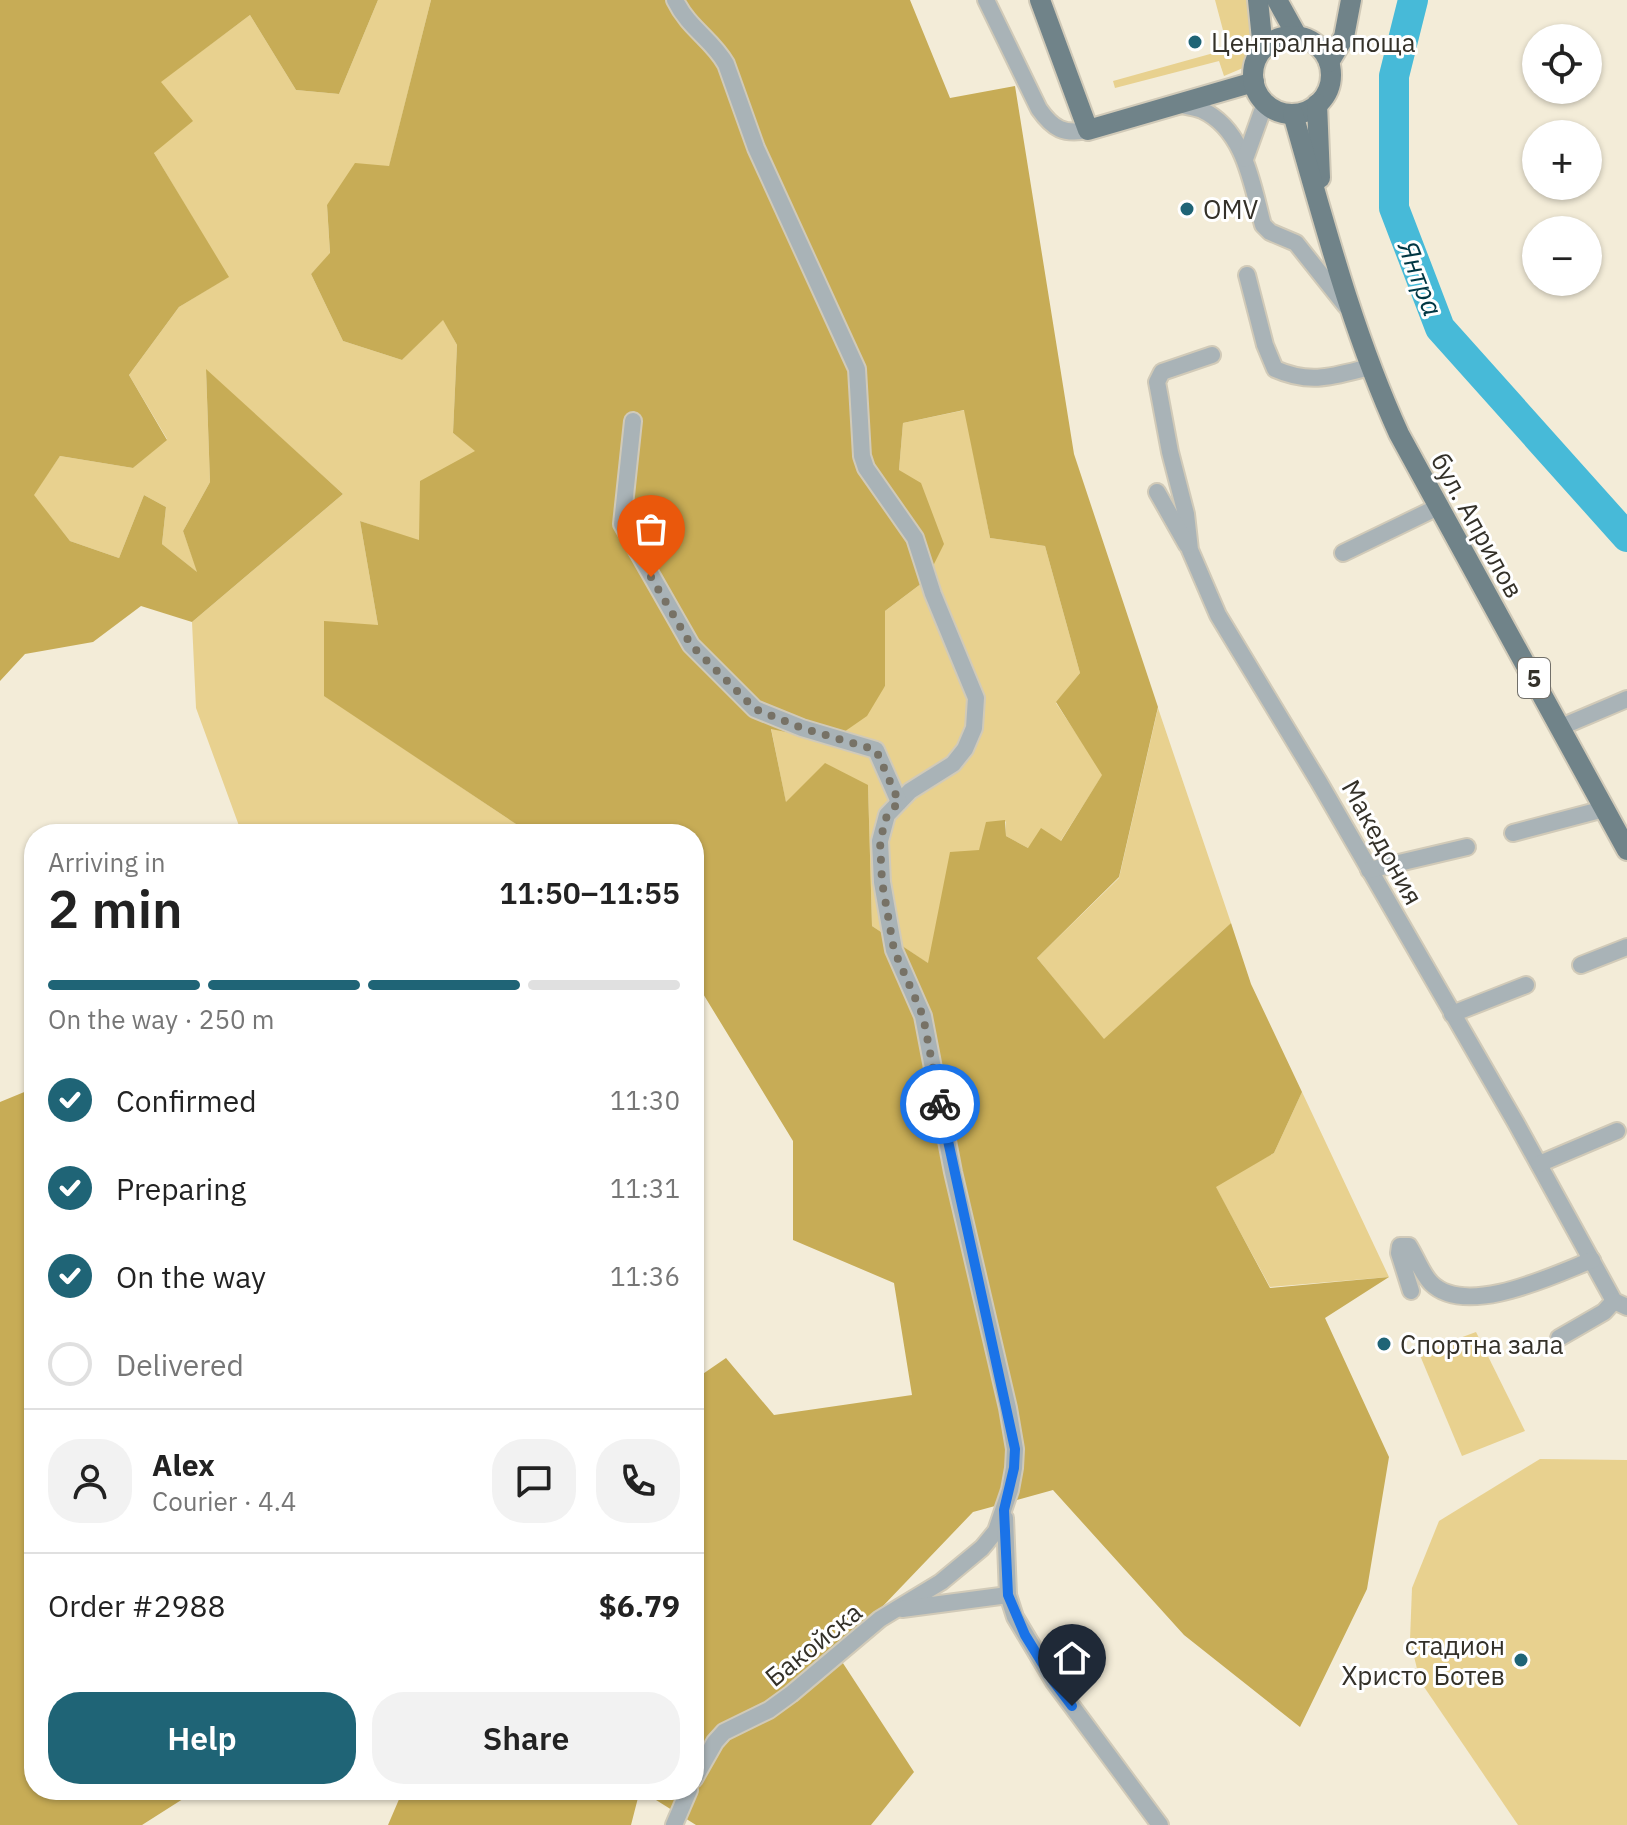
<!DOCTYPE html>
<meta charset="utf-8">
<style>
:root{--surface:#fff;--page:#f2f2f2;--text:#222;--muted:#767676;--line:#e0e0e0;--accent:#1f6476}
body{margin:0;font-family:"IBM Plex Sans",sans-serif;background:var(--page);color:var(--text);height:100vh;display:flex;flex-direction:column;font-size:30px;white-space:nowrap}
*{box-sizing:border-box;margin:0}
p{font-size:26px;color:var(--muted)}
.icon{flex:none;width:44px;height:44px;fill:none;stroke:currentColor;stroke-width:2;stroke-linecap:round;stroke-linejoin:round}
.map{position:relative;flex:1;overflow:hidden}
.panel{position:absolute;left:24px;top:824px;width:680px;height:976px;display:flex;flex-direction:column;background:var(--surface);border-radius:32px;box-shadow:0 2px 6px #0004}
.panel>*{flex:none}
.controls{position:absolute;left:1522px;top:24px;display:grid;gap:16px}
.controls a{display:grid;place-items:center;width:80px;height:80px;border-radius:50%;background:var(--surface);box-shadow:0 2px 6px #0004;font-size:40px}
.pin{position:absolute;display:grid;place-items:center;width:68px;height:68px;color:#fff;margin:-82px -34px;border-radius:50% 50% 50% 0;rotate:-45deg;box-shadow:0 0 8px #0007}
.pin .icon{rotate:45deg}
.courier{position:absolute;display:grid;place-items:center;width:80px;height:80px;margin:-40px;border:6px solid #1a73e8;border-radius:50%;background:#fff;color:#222;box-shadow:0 2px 10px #0007}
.summary em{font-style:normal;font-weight:600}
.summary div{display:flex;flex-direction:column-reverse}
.summary{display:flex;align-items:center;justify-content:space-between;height:136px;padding:0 24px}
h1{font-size:52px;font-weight:600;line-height:60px}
.bar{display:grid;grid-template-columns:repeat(4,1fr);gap:12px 8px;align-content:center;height:96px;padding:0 24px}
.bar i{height:10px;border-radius:6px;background:var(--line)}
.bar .on{background:var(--accent)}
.bar p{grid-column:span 4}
.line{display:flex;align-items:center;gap:20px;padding:0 24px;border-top:2px solid var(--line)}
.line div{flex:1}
.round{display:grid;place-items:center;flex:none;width:84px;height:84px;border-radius:32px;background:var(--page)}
ol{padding:0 24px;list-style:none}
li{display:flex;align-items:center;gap:24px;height:88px}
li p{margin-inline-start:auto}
li .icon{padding:8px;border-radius:50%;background:var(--accent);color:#fff;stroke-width:4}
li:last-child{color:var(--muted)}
li i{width:44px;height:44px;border:4px solid var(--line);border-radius:50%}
.button{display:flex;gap:16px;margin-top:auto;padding:16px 24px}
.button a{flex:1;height:92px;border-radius:32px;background:var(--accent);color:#fff;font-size:32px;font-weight:600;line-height:92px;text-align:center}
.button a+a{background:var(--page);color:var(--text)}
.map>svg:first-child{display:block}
.green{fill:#e8d18f}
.forest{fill:#c7ac56;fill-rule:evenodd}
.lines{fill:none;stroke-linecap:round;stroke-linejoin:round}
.river{stroke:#47bad8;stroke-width:30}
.minor-casing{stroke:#d1cab8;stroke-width:20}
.major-casing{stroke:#d1cab8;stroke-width:24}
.minor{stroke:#a9b3b7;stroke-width:16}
.major{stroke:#708389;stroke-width:20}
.done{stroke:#777266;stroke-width:8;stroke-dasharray:0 14.4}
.route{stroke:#1a73e8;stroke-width:10}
.poi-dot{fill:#1f6476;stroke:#fff;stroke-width:3}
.labels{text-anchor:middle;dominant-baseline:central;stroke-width:6;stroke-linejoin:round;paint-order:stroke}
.shield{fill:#fff;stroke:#716f69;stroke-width:2}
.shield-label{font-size:24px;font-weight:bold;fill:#343129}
.poi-label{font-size:26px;fill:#343129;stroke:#fff;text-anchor:start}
.street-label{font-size:26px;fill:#343129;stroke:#fff}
.water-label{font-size:28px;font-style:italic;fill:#003744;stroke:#fff}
</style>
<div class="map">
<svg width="1627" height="1825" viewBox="0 0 1627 1825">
<rect width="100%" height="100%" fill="#f3ecd8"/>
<g class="green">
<path d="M378 0H431L389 167 327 205 330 254 311 274 343 341 402 360 443 319 457 345 453 433 476 451 419 541 360 521 378 625 324 695 531 834H242L196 708 192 622 343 494 206 370 210 482 183 531 198 573 162 544 166 507 144 495 119 558 70 541 33 495 60 456 133 468 167 439 129 375 179 307 228 277 154 153 160 82 250 15 296 90 339 94Z"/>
<path d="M1215 0H1250L1259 44 1243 68 1224 76 1219 61 1115 88 1113 81 1228 49Z"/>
<path d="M965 410 990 538 1045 546 1080 673 1056 703 1103 774 1060 842 1028 848 1006 836V821L979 850 929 964 872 926 868 785 786 803 771 728 831 741 885 686V611L926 580 899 470 903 423Z"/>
<path d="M1158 708 1231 923 1104 1040 1037 958 1119 878Z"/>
<path d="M1302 1092 1389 1277 1270 1287 1215 1186 1274 1153Z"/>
<path d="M1476 1332 1525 1431 1462 1456 1419 1353Z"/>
<path d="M1540 1459 1627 1460V1825H1518L1420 1681 1410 1640 1412 1588 1439 1521Z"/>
</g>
<g class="forest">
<path d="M0 0H378L339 94 296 90 250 15 161 82 193 121 154 153 229 277 179 307 129 375 167 440 133 468 60 456 34 495 70 541 119 558 144 495 166 507 162 544 197 572 183 531 210 482 206 369 343 494 192 622 141 606 93 642 25 654 0 681Z"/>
<path d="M431 0H910L950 98 1015 86 1074 454 1158 707 1119 877 1037 958 1104 1039 1231 923 1251 984 1302 1092 1274 1153 1216 1187 1270 1288 1389 1277 1325 1318 1389 1457 1367 1589 1300 1727 1184 1635 1053 1490 973 1512 837 1654 914 1772 871 1825H696L640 1790 631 1825H388L403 1790H694V1380L726 1358 774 1415 912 1395 894 1283 793 1240V1141L694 979V834H531L324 696V621L378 625 360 521 419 540 420 481 475 451 453 433 457 345 443 320 402 360 343 341 311 274 330 253 327 205 355 163 389 166ZM964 410 990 538 1045 546 1080 673 1056 702 1102 775 1061 841 1041 828 1028 848 1006 836 1005 820 986 822 979 850 950 852 928 963 872 926 868 785 825 763 786 802 771 729 831 741 867 716 885 686V611L926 580 944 544 921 483 899 470 903 423Z"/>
<path d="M34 1088V1488L30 1505 34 1526V1790H197L142 1825H0V1102Z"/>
</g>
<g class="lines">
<path class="river" d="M1413 0 1394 76V208L1440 328 1627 537"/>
<g class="minor-casing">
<g id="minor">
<path d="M675 0C689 29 712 39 726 64L756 148 857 369 862 456 866 468 915 538 933 594 976 698 974 728 965 749 953 764 910 791 887 815 880 841 882 882 894 950 923 1016 953 1172 1008 1408 1015 1449 1014 1468 1010 1490 996 1531 982 1548 941 1582 880 1619 791 1694 769 1710 724 1732 715 1742 694 1779"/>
<path d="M986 0 1039 109C1053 129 1064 135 1088 130"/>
<path d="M1177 104C1185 106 1195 107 1202 110 1245 130 1252 185 1263 225L1270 232 1296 243 1346 306"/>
<path d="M1245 159 1265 103"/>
<path d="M1247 275 1265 345 1275 369C1311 385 1334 376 1370 367"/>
<path d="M1212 355 1162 372 1157 382 1170 452 1186 514 1190 550 1218 615 1319 782 1516 1123 1614 1301 1627 1307"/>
<path d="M633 421 622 524 691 645 755 709 802 728 876 750 899 802"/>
<path d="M1157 492 1187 545"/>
<path d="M1343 553 1438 507"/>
<path d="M1561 727 1627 699"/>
<path d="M1513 833 1604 809"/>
<path d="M1369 870 1467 847"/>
<path d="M1581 965 1627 947"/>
<path d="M1452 1014 1526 985"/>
<path d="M1539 1164 1617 1131"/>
<path d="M1411 1291 1399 1253 1400 1246H1409C1416 1257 1422 1274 1431 1283 1466 1318 1554 1275 1592 1260"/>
<path d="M1559 1338 1604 1312 1614 1301"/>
<path d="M1005 1518 1008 1595 1015 1617 1054 1682 1160 1825"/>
<path d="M902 1609 1008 1595"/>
<path d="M674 1825 689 1790"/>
</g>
</g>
<g class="major-casing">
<g id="major">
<path d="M1040 0 1088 130 1254 82"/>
<path d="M1258 0 1263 49"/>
<path d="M1277 0 1297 36"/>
<circle cx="1292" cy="75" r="39"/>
<path d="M1329 62 1344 37 1351 0"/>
<path d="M1317 104 1320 178"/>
<path d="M1293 114C1324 222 1352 331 1399 434L1627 850"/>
</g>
</g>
<use href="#minor" class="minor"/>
<use href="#major" class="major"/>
</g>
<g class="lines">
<path class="done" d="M651 577 691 645 755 709 802 728 876 750 899 802 887 815 880 841 882 882 894 950 923 1016 940 1104"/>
<path class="route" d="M940 1104 1015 1449 1014 1468 1004 1510 1008 1595 1025 1635 1054 1682 1072 1706"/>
</g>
<g class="poi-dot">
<circle cx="1195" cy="42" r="8"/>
<circle cx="1187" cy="209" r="8"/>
<circle cx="1384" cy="1344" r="8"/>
<circle cx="1521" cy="1660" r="8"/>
</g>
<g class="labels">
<rect class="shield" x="1518" y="658" width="32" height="40" rx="6"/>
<g class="shield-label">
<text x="1534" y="678">5</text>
</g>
<g class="poi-label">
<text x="1211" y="42">Централна поща</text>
<text x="1203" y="209">OMV</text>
<text x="1400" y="1344">Спортна зала</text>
<text x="1505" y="1645" text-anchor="end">стадион<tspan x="1505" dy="30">Христо Ботев</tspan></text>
</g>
<g class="street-label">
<text transform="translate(1478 525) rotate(61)">бул. Априлов</text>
<text transform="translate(1383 842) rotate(61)">Македония</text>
<text transform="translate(813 1644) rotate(-39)">Бакойска</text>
</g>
<g class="water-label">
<text transform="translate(1421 278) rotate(69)">Янтра</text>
</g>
</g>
</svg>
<div class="controls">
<a><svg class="icon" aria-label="locate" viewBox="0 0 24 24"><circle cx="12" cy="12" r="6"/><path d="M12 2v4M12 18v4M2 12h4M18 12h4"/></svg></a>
<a>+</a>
<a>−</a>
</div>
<div class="pin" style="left:651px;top:577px;background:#ea580c"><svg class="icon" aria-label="bag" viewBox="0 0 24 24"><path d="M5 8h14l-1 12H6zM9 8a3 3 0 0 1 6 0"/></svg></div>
<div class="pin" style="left:1072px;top:1706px;background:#1f2937"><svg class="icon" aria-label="home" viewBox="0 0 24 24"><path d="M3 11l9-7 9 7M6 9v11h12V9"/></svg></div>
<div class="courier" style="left:940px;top:1104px"><svg class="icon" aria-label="bike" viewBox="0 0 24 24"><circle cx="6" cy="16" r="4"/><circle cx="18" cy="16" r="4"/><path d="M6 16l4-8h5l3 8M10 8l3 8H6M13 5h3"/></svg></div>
<section class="panel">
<div class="summary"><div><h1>2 min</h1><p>Arriving in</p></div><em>11:50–11:55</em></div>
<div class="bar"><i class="on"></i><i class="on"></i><i class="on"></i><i></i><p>On the way · 250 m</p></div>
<ol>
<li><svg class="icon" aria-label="check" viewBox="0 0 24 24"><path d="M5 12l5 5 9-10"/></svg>Confirmed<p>11:30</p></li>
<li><svg class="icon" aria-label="check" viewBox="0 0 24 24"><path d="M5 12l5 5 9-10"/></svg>Preparing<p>11:31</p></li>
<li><svg class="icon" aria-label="check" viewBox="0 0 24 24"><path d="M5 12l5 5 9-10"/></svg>On the way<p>11:36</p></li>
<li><i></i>Delivered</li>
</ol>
<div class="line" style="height:144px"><a class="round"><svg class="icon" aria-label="person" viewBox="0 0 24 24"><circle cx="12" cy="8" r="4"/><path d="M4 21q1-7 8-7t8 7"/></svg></a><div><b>Alex</b><p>Courier · 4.4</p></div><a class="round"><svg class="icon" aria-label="chat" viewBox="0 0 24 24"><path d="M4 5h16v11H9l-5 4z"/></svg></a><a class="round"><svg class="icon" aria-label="phone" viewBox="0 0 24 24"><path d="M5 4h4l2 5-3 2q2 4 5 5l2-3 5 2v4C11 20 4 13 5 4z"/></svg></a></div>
<div class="line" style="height:104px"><div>Order #2988</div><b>$6.79</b></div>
<div class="button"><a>Help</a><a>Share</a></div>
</section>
</div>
